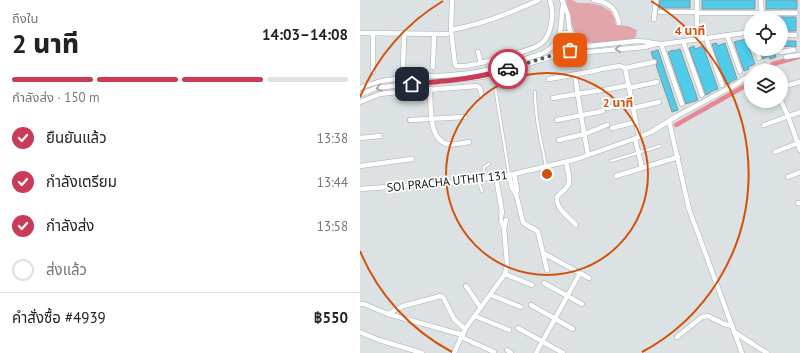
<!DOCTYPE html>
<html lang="th">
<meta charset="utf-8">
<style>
:root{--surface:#fff;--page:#f6f6f6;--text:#222;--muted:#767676;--line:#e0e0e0;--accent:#cb3b58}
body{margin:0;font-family:"PT Sans","Noto Sans Thai",sans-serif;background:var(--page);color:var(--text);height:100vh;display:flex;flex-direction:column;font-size:15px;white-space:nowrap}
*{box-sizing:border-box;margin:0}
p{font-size:13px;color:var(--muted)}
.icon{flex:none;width:22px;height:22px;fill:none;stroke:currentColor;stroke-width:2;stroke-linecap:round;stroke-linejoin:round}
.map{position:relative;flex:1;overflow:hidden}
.panel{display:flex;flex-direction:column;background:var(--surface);width:360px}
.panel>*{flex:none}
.controls{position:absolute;left:384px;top:12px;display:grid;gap:8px}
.controls a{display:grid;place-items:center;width:44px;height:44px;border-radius:50%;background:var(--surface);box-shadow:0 2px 6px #0003;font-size:20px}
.pin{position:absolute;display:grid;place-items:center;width:34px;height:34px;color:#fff;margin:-17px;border-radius:8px;box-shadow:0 2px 6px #0006}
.courier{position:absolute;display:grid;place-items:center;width:40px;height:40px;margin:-20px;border:3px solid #cb3b58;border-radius:50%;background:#fff;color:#222;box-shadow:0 1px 5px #0007}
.head em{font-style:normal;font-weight:800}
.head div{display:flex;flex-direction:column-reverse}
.head{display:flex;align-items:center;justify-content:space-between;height:68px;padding:0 12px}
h1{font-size:26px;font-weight:800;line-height:30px}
.bar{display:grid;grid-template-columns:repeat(4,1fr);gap:6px 4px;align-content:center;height:48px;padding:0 12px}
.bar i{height:5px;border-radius:3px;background:var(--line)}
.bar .active{background:var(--accent)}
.bar p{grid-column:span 4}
.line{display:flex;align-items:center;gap:10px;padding:0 12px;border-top:1px solid var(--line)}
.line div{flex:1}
ol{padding:0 12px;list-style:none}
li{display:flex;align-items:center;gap:12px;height:44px}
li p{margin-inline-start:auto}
li .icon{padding:4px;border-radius:50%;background:var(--accent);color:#fff;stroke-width:4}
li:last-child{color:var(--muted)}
li i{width:22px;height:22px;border:2px solid var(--line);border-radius:50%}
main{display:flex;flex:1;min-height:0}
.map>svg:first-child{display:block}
.green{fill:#e2a5aa}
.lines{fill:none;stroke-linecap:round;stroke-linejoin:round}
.canal{stroke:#e78792;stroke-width:4.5}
.building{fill:#4fcbec;stroke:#8e9496}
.lane-casing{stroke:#a8aeb0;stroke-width:3.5}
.street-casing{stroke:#a8aeb0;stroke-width:5.5}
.lane{stroke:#fff;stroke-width:2.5}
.street{stroke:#fff;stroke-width:4.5}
.oneway{stroke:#9f9fa0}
.done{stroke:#565a5b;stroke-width:4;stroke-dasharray:0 7.2}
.route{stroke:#cb3b58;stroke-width:5}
.ring{fill:none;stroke:#d2520c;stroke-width:2}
.labels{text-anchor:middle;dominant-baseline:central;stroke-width:3.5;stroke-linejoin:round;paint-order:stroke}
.street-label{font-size:12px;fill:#0e1011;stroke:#fff}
.centre{fill:#d2520c;stroke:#fff;stroke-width:2}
.ring-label{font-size:12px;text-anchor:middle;font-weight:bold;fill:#d2520c;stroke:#fff;stroke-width:3.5;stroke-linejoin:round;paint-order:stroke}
</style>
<main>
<section class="panel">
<div class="head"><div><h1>2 นาที</h1><p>ถึงใน</p></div><em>14:03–14:08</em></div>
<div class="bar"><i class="active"></i><i class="active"></i><i class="active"></i><i></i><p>กำลังส่ง · 150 m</p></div>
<ol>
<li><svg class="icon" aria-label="check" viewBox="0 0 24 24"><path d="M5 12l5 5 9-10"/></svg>ยืนยันแล้ว<p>13:38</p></li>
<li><svg class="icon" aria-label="check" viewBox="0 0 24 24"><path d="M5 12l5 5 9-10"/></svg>กำลังเตรียม<p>13:44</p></li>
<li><svg class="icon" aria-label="check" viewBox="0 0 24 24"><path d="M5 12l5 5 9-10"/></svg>กำลังส่ง<p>13:58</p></li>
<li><i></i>ส่งแล้ว</li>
</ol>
<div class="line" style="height:52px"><div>คำสั่งซื้อ #4939</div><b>฿550</b></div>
</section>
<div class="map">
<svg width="440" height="353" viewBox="0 0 440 353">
<rect width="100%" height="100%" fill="#dce2e4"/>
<path class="green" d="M206 0H212L218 3H230L242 6 250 11 254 17 256 25 268 26 277 30 276 36 272 40C256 42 226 49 216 34 211 26 208 9 206 0Z"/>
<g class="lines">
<g class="canal">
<path d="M403 71 413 64 438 57"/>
<path d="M316 125 385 86 391 81"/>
</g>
</g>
<g class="building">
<path d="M300 0H330V8H299Z"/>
<rect x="342" y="0" width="53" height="9"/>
<rect x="406" y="0" width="31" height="9"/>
<path d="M406 17H436V31H421V19H406Z"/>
<path d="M386 39 395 64 388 67 389 69 384 71 374 42Z"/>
<path d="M421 41H436V47L433 46 421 47Z"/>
<path d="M357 43V46L365 43 377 79 370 82V83L366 85 352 44Z"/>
<path d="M334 46 335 49 343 46 358 89 350 92V93L346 95 329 48Z"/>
<path d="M320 49 338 100 326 104 308 52 313 50V51Z"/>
<path d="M400 49H413L416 57 410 59 409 56 403 59Z"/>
<path d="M298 50 318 110 312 112 296 65 297 64 298 61 296 59 293 58 291 52Z"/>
</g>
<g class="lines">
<g class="lane-casing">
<g id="lane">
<path d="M135 87 149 174"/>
<path d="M175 92C175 117 181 141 186 166"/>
<path d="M251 161 300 146"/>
<path d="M123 178 124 167 129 164"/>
<path d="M118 180 122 191"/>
</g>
</g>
<g class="street-casing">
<g id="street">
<path d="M92 0 91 30 95 64 96 66C105 68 123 62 132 60 145 56 172 51 182 43 187 38 190 31 191 24 193 17 192 7 190 0"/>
<path d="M202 0 208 15 209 27 212 36"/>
<path d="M234 0C249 2 256 8 259 23"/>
<path d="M401 0 402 19"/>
<path d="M300 12H337"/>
<path d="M337 13H436"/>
<path d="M294 19 296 0"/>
<path d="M91 30C123 24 150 13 179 0"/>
<path d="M0 33 87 34"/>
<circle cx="206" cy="42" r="9"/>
<path d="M13 34V72"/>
<path d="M367 35 380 71"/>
<path d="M421 35H435"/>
<path d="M199 37C202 28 201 15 203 5"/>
<path d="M214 38 222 44 229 46 277 41C286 41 294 44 303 44L391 32"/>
<path d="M346 38 362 85"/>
<path d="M337 39V0"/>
<path d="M323 41 342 95"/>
<path d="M301 44 322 104"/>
<path d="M396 49 399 58"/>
<path d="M417 49 420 52H421L434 50"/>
<path d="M118 52 121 63"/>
<path d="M426 57 440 55"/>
<path d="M73 67 74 34"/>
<path d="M265 68 279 137"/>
<path d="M241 69 260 66 265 68 294 62"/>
<path d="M43 71 44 33"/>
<path d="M395 71 405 65 408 71"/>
<path d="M215 75 221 116 228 155"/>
<path d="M189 79 239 70"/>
<path d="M421 87 440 82"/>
<path d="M0 88C33 74 69 78 103 74 130 71 156 62 181 54 189 51 193 47 198 40"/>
<path d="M269 88 297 82"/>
<path d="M70 89C71 105 68 139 87 144 93 146 102 143 109 142"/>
<path d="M244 90 269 85"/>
<path d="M0 95 16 88 24 87 95 80 122 77 184 59 207 51 227 52 284 47 296 44"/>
<path d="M193 98 241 90"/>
<path d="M390 99H391"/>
<path d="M421 101 428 116 440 150"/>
<path d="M0 102 20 94 28 93 117 86 120 88 122 96"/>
<path d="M247 108 272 104"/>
<path d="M273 108 299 102"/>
<path d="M50 120 105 117"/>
<path d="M197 120 243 111"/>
<path d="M309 121 329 209 382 353"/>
<path d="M404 125 440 112"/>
<path d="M252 128 276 122"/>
<path d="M0 138 20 136"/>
<path d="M275 139 282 168"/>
<path d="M199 140 225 134 247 125"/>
<path d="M415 152 440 142"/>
<path d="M206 162C207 169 212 181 207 187 204 191 200 193 197 197 195 208 209 217 216 225"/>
<path d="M0 166 52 159"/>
<path d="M154 174 157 190 156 194 163 222C166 227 174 227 178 232L187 270"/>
<path d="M149 175 152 188 156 194"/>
<path d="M256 176 318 157"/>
<path d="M136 177 142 212 141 217"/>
<path d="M428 177 440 172"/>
<path d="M0 189 99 182 136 177 154 174 217 159 279 137 291 132 317 116 375 85 391 74"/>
<path d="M438 203H440"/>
<path d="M141 221 144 228"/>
<path d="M183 253 229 278"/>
<path d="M145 274 172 285"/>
<path d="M184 283 222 304"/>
<path d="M106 286 121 308"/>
<path d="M131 295 161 307"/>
<path d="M0 304H4L28 314 103 335"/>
<path d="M171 305 213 329"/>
<path d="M28 314 43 306 81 296 83 297 94 319 105 329"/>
<path d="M115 316 149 330"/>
<path d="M158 328 203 353"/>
<path d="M0 332 19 340 62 353"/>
<path d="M374 332 407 353"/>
<path d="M101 337 134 352"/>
<path d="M317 337 342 317 348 316 364 324 372 326"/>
<path d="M147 350 151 353"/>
<path d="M94 353 105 329 145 274 147 264 144 228 146 220"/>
<path d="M176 353 220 273"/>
</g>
</g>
<use href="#lane" class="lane"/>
<use href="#street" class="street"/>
</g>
<defs><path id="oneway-chevron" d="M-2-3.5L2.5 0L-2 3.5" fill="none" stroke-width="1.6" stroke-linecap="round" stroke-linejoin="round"/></defs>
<g class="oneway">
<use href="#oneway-chevron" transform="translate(258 49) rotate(175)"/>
<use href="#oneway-chevron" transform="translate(19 88) rotate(166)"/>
</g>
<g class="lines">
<path class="done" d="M148 69 210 50"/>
<path class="route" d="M52 84C86 81 116 79 148 69"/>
</g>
<g class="ring">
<circle cx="187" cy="174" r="101"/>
<path d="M92 352A202 202 0 0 1 0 251M0 97A202 202 0 0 1 83 1M291 1A202 202 0 0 1 282 352"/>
</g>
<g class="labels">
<g class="street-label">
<text transform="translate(87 181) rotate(-6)">SOI PRACHA UTHIT 131</text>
</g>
</g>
<circle cx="187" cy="174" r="6" class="centre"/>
<g class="ring-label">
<text x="330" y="35">4 นาที</text>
<text x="258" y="107">2 นาที</text>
</g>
</svg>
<div class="controls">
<a><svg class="icon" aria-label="locate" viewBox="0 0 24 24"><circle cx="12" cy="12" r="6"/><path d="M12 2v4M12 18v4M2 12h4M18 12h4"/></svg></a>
<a><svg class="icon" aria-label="layers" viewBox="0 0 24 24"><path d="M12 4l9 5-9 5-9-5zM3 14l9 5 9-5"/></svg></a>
</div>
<div class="pin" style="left:210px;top:50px;background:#ea580c"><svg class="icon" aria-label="bag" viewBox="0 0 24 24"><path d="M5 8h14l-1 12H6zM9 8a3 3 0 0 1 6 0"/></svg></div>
<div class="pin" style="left:52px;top:84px;background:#1f2937"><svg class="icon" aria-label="home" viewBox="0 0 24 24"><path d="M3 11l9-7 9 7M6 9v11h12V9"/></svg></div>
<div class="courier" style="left:148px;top:69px"><svg class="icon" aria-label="car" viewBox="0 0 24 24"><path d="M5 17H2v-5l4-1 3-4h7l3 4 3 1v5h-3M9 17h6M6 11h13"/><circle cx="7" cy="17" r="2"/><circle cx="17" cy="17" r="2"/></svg></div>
</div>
</main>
